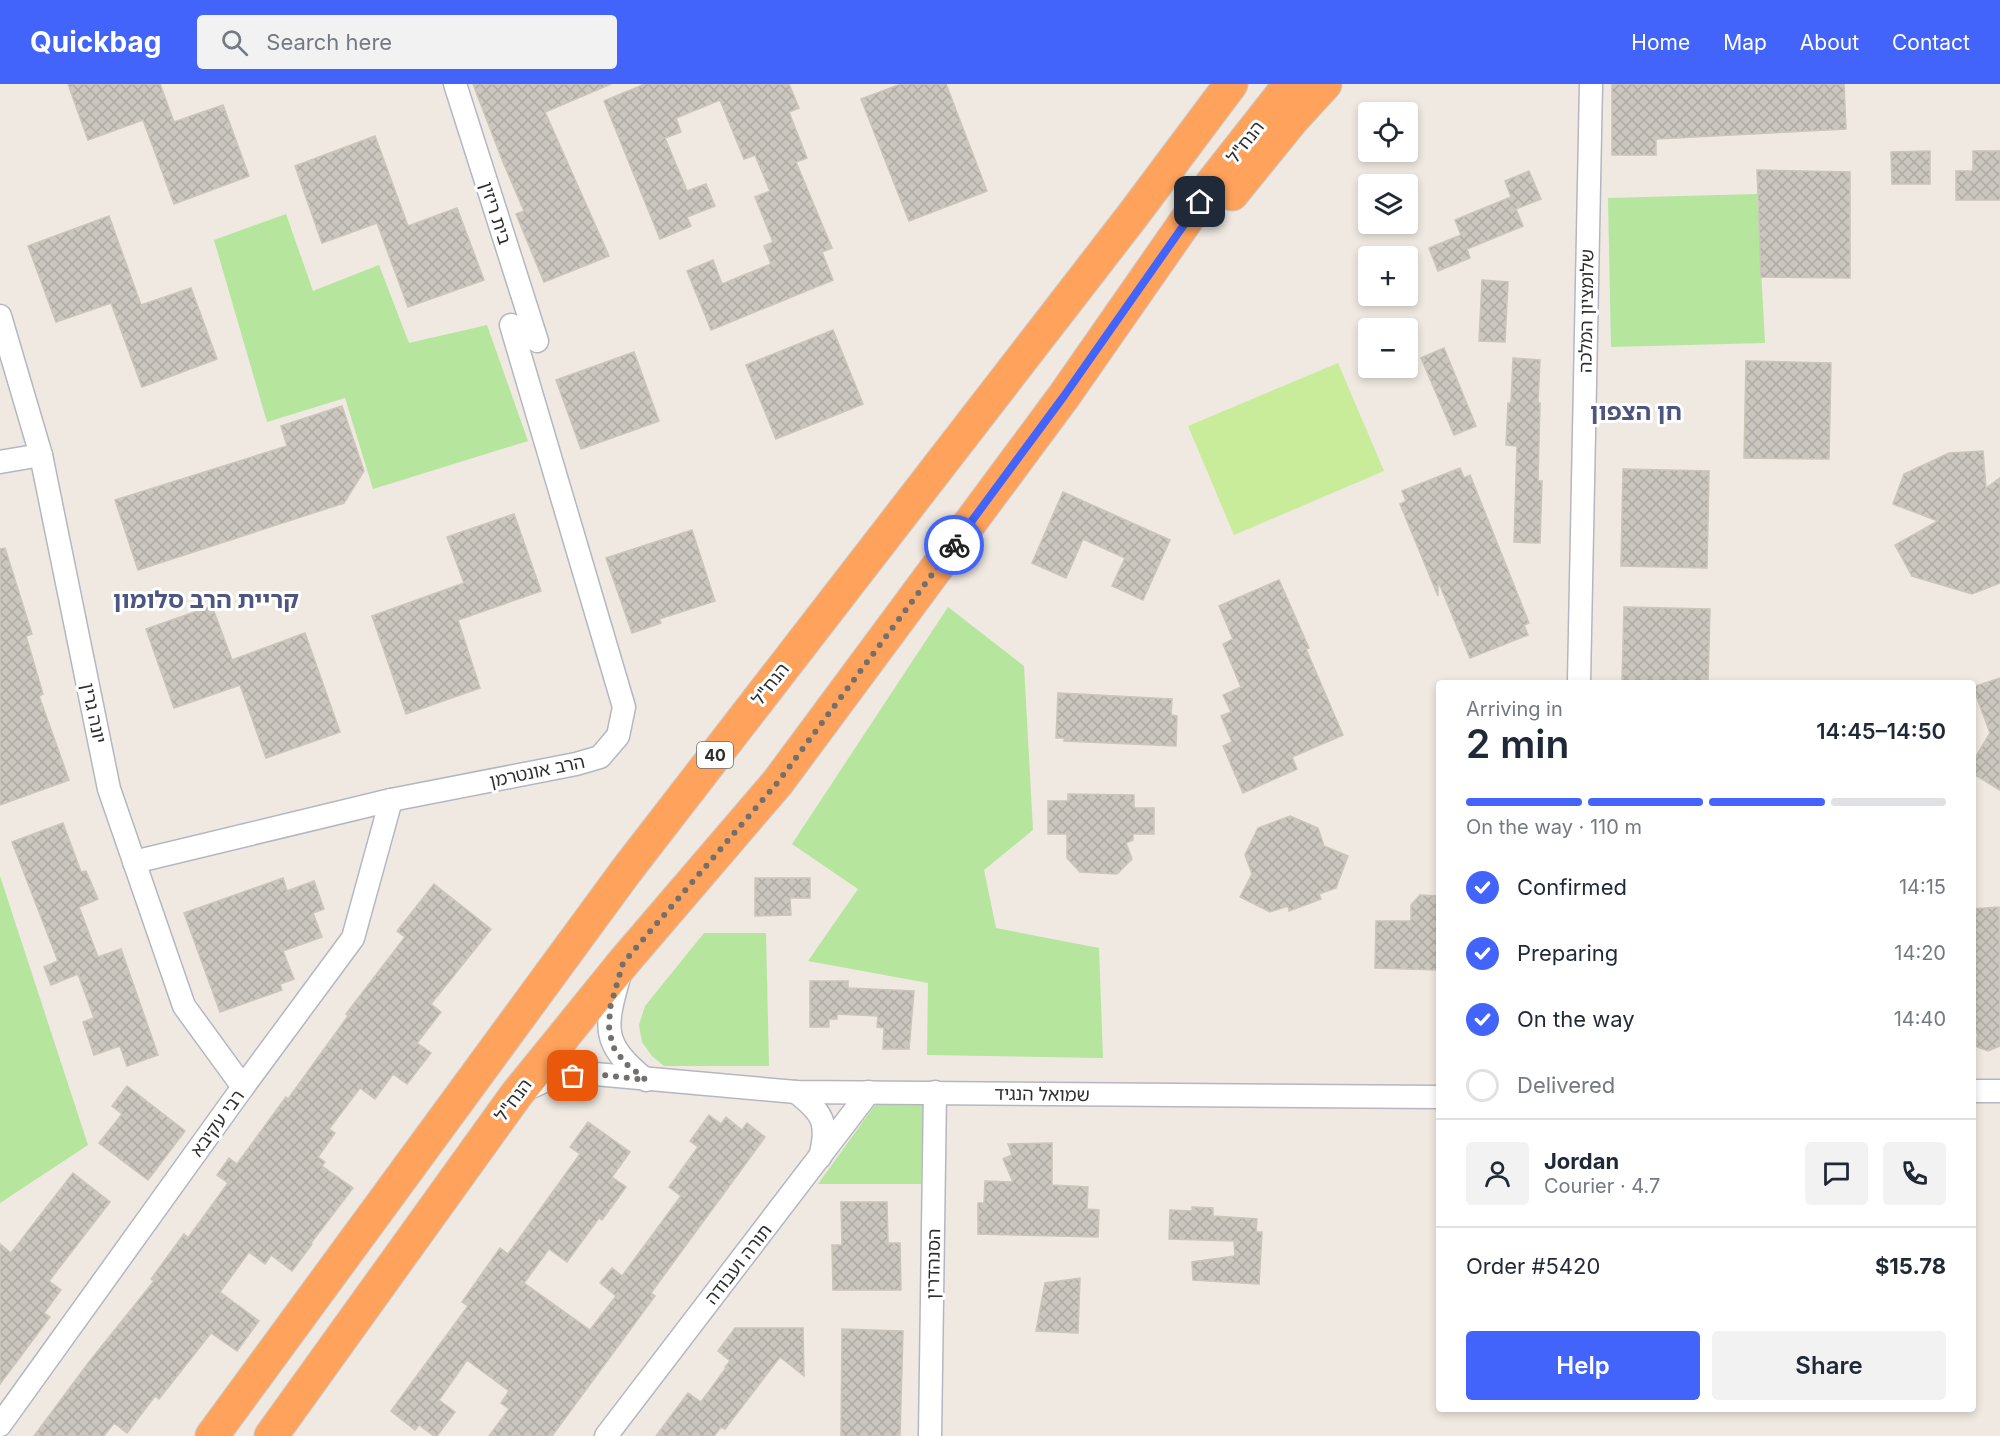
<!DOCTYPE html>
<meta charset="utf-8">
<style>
:root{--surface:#fff;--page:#f2f2f3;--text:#1f2937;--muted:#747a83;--line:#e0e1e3;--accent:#4264fb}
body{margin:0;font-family:Inter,"Noto Sans Hebrew",sans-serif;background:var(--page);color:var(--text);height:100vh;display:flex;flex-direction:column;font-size:22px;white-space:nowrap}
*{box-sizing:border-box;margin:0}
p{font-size:20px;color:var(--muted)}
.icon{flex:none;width:33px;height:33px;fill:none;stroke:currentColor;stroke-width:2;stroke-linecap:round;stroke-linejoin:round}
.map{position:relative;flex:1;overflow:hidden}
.panel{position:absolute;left:1436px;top:596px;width:540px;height:732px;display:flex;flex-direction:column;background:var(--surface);border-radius:6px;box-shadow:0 3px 9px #0003}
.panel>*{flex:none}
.tools{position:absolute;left:1358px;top:18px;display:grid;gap:12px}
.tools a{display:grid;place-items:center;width:60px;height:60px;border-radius:6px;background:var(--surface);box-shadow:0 3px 9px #0003;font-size:30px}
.pin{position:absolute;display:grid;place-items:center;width:51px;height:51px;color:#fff;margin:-26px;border-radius:12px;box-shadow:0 3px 9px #0006}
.courier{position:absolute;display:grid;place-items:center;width:60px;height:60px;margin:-30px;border:4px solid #4264fb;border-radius:50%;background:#fff;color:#222;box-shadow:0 2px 8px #0007}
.summary em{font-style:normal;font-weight:600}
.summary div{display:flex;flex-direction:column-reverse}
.summary{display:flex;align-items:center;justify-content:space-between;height:102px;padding:0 30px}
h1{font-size:39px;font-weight:600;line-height:45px}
.bar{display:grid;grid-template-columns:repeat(4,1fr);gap:9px 6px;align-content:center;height:72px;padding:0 30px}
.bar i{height:8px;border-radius:4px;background:var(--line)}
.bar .selected{background:var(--accent)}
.bar p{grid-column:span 4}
.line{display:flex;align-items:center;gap:15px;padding:0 30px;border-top:2px solid var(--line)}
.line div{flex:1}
.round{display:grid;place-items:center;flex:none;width:63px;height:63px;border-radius:6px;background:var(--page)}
ol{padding:0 30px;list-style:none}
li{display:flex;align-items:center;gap:18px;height:66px}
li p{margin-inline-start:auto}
li .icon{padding:6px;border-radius:50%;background:var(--accent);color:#fff;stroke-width:4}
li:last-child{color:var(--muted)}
li i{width:33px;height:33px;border:3px solid var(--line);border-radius:50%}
.action{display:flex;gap:12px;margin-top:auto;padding:12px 30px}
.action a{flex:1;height:69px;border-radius:6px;background:var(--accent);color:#fff;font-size:24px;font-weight:600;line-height:69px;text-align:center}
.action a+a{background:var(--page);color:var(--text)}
header{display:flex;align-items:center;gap:36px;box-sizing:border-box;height:84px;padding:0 30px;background:var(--accent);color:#fff}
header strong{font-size:28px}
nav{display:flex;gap:33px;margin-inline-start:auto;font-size:21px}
.search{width:420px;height:54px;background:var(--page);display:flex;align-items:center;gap:15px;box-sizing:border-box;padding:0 21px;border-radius:6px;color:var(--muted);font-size:22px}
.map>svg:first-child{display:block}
.park{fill:#b6e59e}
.pitch{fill:#c9ec9a}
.building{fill:url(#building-cross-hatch);stroke:#cbc5ba;stroke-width:1.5}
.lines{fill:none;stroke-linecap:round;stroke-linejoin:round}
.street-casing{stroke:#b4b7c1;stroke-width:25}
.highway-casing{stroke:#c9c9c9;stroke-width:35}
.street{stroke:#fff;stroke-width:22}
.highway{stroke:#ffa35c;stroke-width:33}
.done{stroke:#726f6d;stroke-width:6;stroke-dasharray:0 10.8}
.route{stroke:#4264fb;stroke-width:8}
.labels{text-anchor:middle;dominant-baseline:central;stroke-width:6;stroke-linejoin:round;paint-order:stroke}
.shield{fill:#fff;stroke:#6d6d6d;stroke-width:1.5}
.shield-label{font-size:16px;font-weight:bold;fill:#2e2e2e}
.street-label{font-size:18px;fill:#2e2e2e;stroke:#fff}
.district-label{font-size:24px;font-weight:bold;fill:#4d5680;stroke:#fff}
</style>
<header>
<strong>Quickbag</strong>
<div class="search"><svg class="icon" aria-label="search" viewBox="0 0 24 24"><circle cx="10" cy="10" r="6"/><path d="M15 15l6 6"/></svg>Search here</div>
<nav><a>Home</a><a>Map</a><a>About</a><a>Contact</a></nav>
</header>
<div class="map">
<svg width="2000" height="1352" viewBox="0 0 2000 1352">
<defs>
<pattern id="building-cross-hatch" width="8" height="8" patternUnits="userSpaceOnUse" patternTransform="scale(1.5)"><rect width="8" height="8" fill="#cbc7bf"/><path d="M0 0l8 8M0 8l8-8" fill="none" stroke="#afaba4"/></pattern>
</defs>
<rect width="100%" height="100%" fill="#efe9e1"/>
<g class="park">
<path d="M1757 110 1765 259 1611 263 1608 114Z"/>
<path d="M286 130 313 207 379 181 409 259 487 241 528 357 373 405 345 314 267 338 214 156Z"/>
<path d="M948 523 1024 582 1033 746 984 786 996 844 1099 864 1103 974 927 971 928 899 808 877 858 805 792 760Z"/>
<path d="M0 792 88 1061 0 1119Z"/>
<path d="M704 849H766L769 982H664L652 972 642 958 639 941 645 922Z"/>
<path d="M875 1021H923L921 1100H818Z"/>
</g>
<path class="pitch" d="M1338 279 1384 387 1234 451 1188 342Z"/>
<g class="building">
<path d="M68 0H160L174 38 223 21 249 92 174 120 143 36 88 56Z"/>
<path d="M473 0H611L545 28 609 172 544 198 516 130 524 127 503 78Z"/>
<path d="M645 0H789L799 24 789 28 807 74 796 78 832 164 822 168 833 196 711 246 687 187 713 176 722 200 771 180 764 162 773 158 755 113 770 107 755 71 744 75 720 16 676 34 681 48 665 54 687 107 706 100 715 122 687 133 691 142 660 155 604 17Z"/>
<path d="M901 0H946L987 107 909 137 861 15Z"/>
<path d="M1612 0H1844L1846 45 1656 55V71H1612Z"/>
<path d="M375 52 408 142 457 124 484 196 408 223 377 139 322 159 295 82Z"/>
<path d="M1930 67V100H1892L1891 68Z"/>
<path d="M1973 67H2000V116H1956V87H1973Z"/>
<path d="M1757 86 1850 88V194L1761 193Z"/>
<path d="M1529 87 1541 115 1516 125 1523 142 1467 165 1470 174 1438 187 1429 164 1461 151 1455 136 1511 113 1505 97Z"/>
<path d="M109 132 141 221 191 204 217 275 142 303 111 219 56 238 28 162Z"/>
<path d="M1482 196 1508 198 1505 258 1479 257Z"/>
<path d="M833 246 863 320 776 355 746 281Z"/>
<path d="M1444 264 1476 342 1454 351 1421 274Z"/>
<path d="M634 268 659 337 581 365 556 296Z"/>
<path d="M1513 274 1540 276 1538 319H1540L1538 397H1542L1540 459 1514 458 1517 362 1506 361 1508 319H1511Z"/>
<path d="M1746 277 1831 279 1829 375 1744 374Z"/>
<path d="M342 322 364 387 344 419 138 486 115 416 287 362 281 342Z"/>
<path d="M1983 367 1986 404 2000 394V499L1972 510 1912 492 1895 461 1938 437 1893 420 1904 390 1949 369Z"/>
<path d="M1460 384 1464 394 1470 391 1529 539 1524 541 1528 551 1470 574 1438 497V512L1400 420 1406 417 1402 407Z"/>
<path d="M1623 385 1709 387 1707 484 1621 482Z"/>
<path d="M1063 408 1170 456 1143 516 1112 502 1125 474 1083 455 1066 494 1032 479Z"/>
<path d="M514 430 541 507 458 536 480 604 406 630 372 532 464 499 447 453Z"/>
<path d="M692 446 715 517 659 535 661 539 632 549 606 474Z"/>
<path d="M5 464 32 550 26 552 43 610 39 612 69 696 0 721V465Z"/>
<path d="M1279 496 1309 564 1306 565 1343 651 1292 673 1297 685 1243 709 1223 662 1232 658 1221 632 1231 628 1223 611 1241 603 1223 560 1233 555 1219 522Z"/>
<path d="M212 522 232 576 305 549 340 648 266 674 240 601 174 624 146 545Z"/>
<path d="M1624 523 1710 525 1708 598H1622Z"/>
<path d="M2000 594V706L1972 689V679L1990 649 1973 603Z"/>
<path d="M1058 609 1172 615 1171 631 1177 632 1176 662 1064 657V654H1056Z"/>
<path d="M1068 710 1134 711V724H1154V750H1133V756L1126 759 1132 775 1117 790 1080 788 1067 774V750H1048V717H1068Z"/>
<path d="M1290 732 1318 744 1324 762 1348 772 1336 804 1319 810 1321 815 1289 827 1288 822 1270 828 1240 813 1252 790 1245 771 1258 744Z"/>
<path d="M63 739 81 788 86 787 98 815 79 823 98 873 121 865 158 971 127 982 120 962 94 971 83 938 94 934 78 890 51 901 44 883 58 877 12 758Z"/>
<path d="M283 794 287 807 314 797 324 825 313 829 322 853 283 867 294 895 280 900 282 906 220 928 184 829Z"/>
<path d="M755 794H810V814H790L791 831 755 832Z"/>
<path d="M434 800 491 845 431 920 441 928 417 959 431 969 407 1000 393 990 375 1015 360 1004 329 1045 335 1049 318 1073 325 1078 322 1082 353 1104 311 1159 312 1160 292 1187 271 1171 265 1180 249 1168 220 1208 259 1237 237 1267 211 1249 159 1315 155 1312 127 1349 114 1339 104 1352H34L89 1278 154 1197 151 1195 184 1150 188 1154 228 1099 217 1091 229 1074 237 1080 286 1013 288 1015 348 932 346 930 405 853 397 847Z"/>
<path d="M1420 811 1438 812V886L1375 884 1376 837H1411V821Z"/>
<path d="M1999 823 2000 962 1988 967 1975 962 1978 950 1972 948V825Z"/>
<path d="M810 897H848V904L914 907 909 965H883L884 944 877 943 878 932 837 930V935H829V943H810Z"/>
<path d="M127 1002 185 1047 148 1096 99 1059 122 1030 112 1022Z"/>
<path d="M709 1031 721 1040 726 1033 742 1046 747 1039 765 1053 651 1209 655 1212 552 1352H489L509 1325 501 1319 509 1307 467 1276 439 1316 455 1328 437 1352H434L419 1341 415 1346 391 1327 468 1222 462 1218 500 1164 508 1170 580 1070 570 1063 588 1038 630 1068 612 1093 626 1103 602 1136 599 1134 567 1178 549 1165 524 1199 590 1246 616 1212 600 1199 612 1184 622 1192 681 1112 669 1103 698 1063 690 1057Z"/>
<path d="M1052 1059V1101L1088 1103 1087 1125 1099 1126 1098 1153 978 1150V1119H984L985 1097 1013 1098 1003 1075 1012 1071 1008 1060Z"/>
<path d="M73 1089 110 1118 49 1197 61 1206 44 1229 50 1233 0 1300V1160L11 1169Z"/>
<path d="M841 1118H887L888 1159H900L901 1206H833L832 1161H842Z"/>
<path d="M1192 1123 1213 1124V1132L1257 1135 1256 1148H1262L1259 1200 1193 1196 1192 1178 1235 1172 1234 1157 1169 1155 1170 1126 1192 1127Z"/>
<path d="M1080 1194 1078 1249 1036 1247 1045 1199Z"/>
<path d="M735 1244H803L804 1292 780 1273 725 1345 721 1343 714 1352H656L688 1309 701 1318 726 1284 725 1283 730 1277 718 1267Z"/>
<path d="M842 1245 903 1247 900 1352H841Z"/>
</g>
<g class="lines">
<g class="street-casing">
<g id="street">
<path d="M455 0 537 257"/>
<path d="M0 232 41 371 109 705 184 922 243 1003"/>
<path d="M0 378 41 371"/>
<path d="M1579 598 1591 0"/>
<path d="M134 778 391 716 576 680 600 673 618 652 624 623 511 241"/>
<path d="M620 890C605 943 600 959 646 996"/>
<path d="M525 1006 551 994 595 990 796 1008 1438 1013"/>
<path d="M1972 1007H2000"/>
<path d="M796 1008C823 1029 829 1039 820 1073"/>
<path d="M0 1341 243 1003 353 854 391 716"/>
<path d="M606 1352 869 1008"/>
<path d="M930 1352 935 1008"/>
</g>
</g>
<g class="highway-casing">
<g id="highway">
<path d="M1232 110 1292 36 1325 0"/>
<path d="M212 1352 626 787 1133 131 1231 0"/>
<path d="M271 1352 516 1011 623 879 778 698 1064 312 1213 98 1290 0"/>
</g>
</g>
<use href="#street" class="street"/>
<use href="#highway" class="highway"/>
</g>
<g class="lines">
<path class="done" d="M573 992 595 990 646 996 625 979 614 964 609 947 610 924 623 879 778 698 954 461"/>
<path class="route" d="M954 461 1064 312 1200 118"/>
</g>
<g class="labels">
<rect class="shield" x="697" y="658" width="36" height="26" rx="4.5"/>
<g class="shield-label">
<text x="715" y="671">40</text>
</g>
<g class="street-label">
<text transform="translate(1245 58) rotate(-52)">הנח"ל</text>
<text transform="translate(496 129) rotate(72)">בית ריזין</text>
<text transform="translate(1586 227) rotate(-89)">שלומציון המלכה</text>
<text transform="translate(770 600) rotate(-52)">הנח"ל</text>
<text transform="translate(94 629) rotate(78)">יונה גרין</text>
<text transform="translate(537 687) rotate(-12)">הרב אונטרמן</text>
<text transform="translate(1042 1010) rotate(1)">שמואל הנגיד</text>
<text transform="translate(513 1016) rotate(-53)">הנח"ל</text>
<text transform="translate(217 1039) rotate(-54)">רבי עקיבא</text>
<text transform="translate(738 1180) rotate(-52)">תורה ועבודה</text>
<text transform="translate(933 1180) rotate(-89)">הסנהדרין</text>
</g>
<g class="district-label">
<text x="1636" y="327">חן הצפון</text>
<text x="206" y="515">קריית הרב סלומון</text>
</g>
</g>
</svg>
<div class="tools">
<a><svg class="icon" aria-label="locate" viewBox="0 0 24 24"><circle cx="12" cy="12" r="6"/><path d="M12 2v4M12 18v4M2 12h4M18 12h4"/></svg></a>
<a><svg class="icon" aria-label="layers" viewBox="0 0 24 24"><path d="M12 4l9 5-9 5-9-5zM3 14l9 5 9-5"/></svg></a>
<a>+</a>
<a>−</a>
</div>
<div class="pin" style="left:573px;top:992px;background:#ea580c"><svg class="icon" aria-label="bag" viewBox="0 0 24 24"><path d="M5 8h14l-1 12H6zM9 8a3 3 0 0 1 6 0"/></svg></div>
<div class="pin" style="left:1200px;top:118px;background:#1f2937"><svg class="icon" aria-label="home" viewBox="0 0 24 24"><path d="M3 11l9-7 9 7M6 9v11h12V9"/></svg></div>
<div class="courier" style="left:954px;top:461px"><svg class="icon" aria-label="bike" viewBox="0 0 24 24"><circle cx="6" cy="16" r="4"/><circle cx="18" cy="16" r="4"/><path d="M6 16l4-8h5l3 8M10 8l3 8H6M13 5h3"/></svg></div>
<section class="panel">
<div class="summary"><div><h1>2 min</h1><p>Arriving in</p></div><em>14:45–14:50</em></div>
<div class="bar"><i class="selected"></i><i class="selected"></i><i class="selected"></i><i></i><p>On the way · 110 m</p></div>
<ol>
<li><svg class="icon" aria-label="check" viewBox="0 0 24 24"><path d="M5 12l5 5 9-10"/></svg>Confirmed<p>14:15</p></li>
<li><svg class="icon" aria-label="check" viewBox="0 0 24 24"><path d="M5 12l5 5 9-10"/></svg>Preparing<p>14:20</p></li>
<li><svg class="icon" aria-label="check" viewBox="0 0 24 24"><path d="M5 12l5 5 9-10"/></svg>On the way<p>14:40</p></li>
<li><i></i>Delivered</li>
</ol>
<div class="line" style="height:108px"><a class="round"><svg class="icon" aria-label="person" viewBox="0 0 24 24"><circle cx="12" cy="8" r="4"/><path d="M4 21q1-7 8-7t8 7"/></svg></a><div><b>Jordan</b><p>Courier · 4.7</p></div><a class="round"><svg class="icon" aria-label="chat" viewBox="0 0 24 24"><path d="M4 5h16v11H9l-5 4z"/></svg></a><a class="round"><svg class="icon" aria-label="phone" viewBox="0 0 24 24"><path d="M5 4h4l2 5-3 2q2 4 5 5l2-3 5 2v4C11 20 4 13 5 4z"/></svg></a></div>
<div class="line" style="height:78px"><div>Order #5420</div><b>$15.78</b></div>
<div class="action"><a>Help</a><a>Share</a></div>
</section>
</div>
